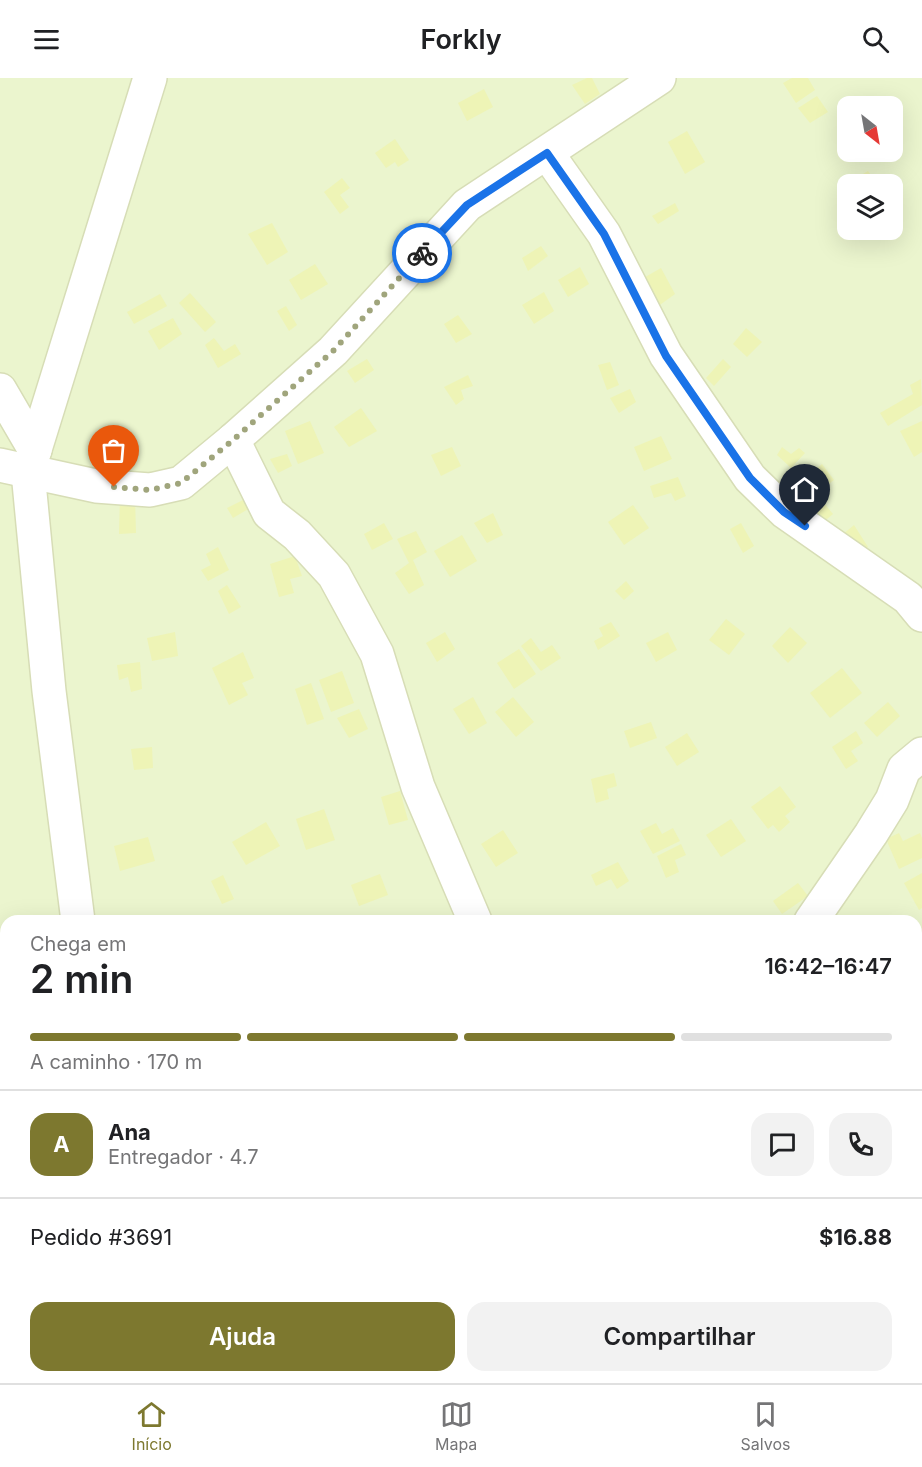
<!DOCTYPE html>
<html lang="pt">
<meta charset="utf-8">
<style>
:root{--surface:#fff;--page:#f2f2f2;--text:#202124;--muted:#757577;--line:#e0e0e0;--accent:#7d782f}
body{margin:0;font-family:Inter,sans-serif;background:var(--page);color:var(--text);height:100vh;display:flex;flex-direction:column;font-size:22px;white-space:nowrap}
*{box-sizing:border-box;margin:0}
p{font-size:20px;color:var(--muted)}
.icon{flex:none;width:33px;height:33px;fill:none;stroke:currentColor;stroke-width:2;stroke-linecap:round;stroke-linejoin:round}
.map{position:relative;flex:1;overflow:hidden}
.side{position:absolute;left:0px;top:837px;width:922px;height:468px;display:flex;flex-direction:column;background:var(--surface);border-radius:18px 18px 0 0;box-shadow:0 6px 24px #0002}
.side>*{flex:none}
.needle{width:39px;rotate:149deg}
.controls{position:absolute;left:837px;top:18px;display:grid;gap:12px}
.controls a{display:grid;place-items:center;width:66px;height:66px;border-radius:12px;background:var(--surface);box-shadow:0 6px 24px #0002;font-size:30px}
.pin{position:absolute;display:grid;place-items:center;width:51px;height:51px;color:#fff;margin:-62px -26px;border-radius:50% 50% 50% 0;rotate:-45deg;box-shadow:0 0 6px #0007}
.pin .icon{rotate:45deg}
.courier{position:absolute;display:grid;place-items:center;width:60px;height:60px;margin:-30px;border:4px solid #1a73e8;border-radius:50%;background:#fff;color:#222;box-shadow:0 2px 8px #0007}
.summary em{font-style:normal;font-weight:600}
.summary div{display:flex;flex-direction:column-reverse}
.summary{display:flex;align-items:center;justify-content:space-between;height:102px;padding:0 30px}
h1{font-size:39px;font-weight:600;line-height:45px}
.bar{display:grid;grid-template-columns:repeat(4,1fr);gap:9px 6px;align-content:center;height:72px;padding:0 30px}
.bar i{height:8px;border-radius:4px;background:var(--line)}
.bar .active{background:var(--accent)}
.bar p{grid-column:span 4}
.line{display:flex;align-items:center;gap:15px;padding:0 30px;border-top:2px solid var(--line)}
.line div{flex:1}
.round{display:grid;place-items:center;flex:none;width:63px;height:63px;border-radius:18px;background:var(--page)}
.cta{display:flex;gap:12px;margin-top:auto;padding:12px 30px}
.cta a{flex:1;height:69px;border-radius:18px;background:var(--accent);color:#fff;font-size:24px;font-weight:600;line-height:69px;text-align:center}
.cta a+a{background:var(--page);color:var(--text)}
header{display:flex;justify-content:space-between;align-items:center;height:78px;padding:0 30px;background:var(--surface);font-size:27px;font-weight:600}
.dock{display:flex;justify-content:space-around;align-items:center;height:84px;border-top:2px solid var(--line);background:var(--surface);font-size:16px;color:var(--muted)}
.dock a{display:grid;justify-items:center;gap:3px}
.dock .active{color:var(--accent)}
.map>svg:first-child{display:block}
.residential{fill:#ebf5ce;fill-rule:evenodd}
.building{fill:#eef4b6}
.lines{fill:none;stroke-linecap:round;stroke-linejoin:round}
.minor-casing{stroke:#d7ddb6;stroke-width:36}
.minor{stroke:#fff;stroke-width:33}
.done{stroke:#a0a57c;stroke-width:6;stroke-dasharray:0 10.8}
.route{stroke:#1a73e8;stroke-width:8}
</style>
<header><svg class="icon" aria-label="menu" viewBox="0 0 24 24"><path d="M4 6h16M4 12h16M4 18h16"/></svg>Forkly<svg class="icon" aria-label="search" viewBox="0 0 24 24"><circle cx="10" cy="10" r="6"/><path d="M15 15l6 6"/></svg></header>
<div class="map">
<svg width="922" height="1305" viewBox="0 0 922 1305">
<rect width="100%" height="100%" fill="#f4fee0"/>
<path class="residential" d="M0 0H922V1305H0ZM848 28H892V74H848ZM848 106H892V152H848ZM6 843H916V1299H6Z"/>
<g class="building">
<path d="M587 0H592L600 16 585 26 572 7Z"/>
<path d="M792 0H808L815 12 796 25 783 5Z"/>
<path d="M484 11 493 29 467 43 458 25Z"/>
<path d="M817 18 828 34 810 45 798 30Z"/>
<path d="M892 41 903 52 892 59Z"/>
<path d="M687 53 705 84 685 96 668 64Z"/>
<path d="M395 61 409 82 398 89 395 84 386 90 375 75Z"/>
<path d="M868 93 877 106 847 105Z"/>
<path d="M342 100 350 110 340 117 349 129 340 136 324 114Z"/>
<path d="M675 125 679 133 658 146 652 138Z"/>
<path d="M272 145 288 174 267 187 248 156Z"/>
<path d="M541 168 548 178 528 193 522 180Z"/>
<path d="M315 186 328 206 301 222 289 202Z"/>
<path d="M580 189 589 206 568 219 558 202Z"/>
<path d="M661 190 675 216 657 229 640 202Z"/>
<path d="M544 214 554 233 534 246 522 227Z"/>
<path d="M190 215 216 244 205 254 179 225Z"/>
<path d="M160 216 167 228 134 246 127 234Z"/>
<path d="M286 228 297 247 289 253 277 233Z"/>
<path d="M458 237 472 256 456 265 444 246Z"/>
<path d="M173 240 182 256 159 272 148 253Z"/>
<path d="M746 250 762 264 747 279 733 266Z"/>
<path d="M214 260 224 273 235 266 241 276 218 290 205 267Z"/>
<path d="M367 281 374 292 355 305 347 293Z"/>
<path d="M723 281 731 289 714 308 706 300Z"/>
<path d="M610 284 619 307 607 312 598 287Z"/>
<path d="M468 297 473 308 461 312 464 321 456 327 444 309Z"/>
<path d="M921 301 922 327 888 348 880 335 913 316 910 307Z"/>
<path d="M630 311 636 324 619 335 610 320Z"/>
<path d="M361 330 377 353 349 369 334 349Z"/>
<path d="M310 343 324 375 298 386 285 353Z"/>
<path d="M922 343V374L914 379 900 353Z"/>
<path d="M661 358 672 381 644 393 634 369Z"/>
<path d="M452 369 461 388 441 398 431 377Z"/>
<path d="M782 369 791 376 799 370 805 375 791 390 777 377Z"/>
<path d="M287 376 292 388 278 395 270 381Z"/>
<path d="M822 386 834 402 814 417 802 402Z"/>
<path d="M678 399 686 418 675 423 671 415 654 420 650 408Z"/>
<path d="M120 418H135L136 455 119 456Z"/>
<path d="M819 419 833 436 820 447 806 430Z"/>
<path d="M245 421 250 430 233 440 227 430Z"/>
<path d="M633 427 649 450 624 467 608 444Z"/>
<path d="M493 435 503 457 487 465 474 445Z"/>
<path d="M384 445 393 461 372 472 364 456Z"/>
<path d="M741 445 754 468 743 475 730 451Z"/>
<path d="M854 447 868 469 856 477 842 457Z"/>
<path d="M416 453 427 474 413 482 424 507 409 516 395 495 409 485 397 461Z"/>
<path d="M462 457 477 483 450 499 434 473Z"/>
<path d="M218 469 229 492 208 503 201 492 211 487 206 476Z"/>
<path d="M295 478 302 498 290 501 294 515 279 519 270 486Z"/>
<path d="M626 503 634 513 624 522 615 513Z"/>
<path d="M227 507 241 529 229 536 218 513Z"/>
<path d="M726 541 745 556 729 577 709 562Z"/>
<path d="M611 544 620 558 598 572 594 563 603 558 599 550Z"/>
<path d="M790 549 807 565 788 585 772 568Z"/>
<path d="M175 554 178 578 152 583 147 560Z"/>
<path d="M445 554 455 571 437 584 426 565Z"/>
<path d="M668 554 677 572 656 584 646 565Z"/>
<path d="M531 560 541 574 552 567 561 580 541 593 521 568Z"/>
<path d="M519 571 536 596 514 611 497 585Z"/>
<path d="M243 574 254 600 242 605 248 617 229 627 212 590Z"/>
<path d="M140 584 142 611 131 614 128 599 119 602 117 587Z"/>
<path d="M842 590 862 615 830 640 810 615Z"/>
<path d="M342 593 354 625 331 634 319 602Z"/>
<path d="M311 605 324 641 307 647 295 611Z"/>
<path d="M473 619 487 645 469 656 453 631Z"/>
<path d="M513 619 534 644 516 659 495 634Z"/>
<path d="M888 624 900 638 877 659 864 645Z"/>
<path d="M359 631 368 651 349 660 337 640Z"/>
<path d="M651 644 657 660 630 670 624 653Z"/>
<path d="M856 653 863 665 851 673 858 683 846 691 832 669Z"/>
<path d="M687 655 699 674 677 688 665 669Z"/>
<path d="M152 669 153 690 134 692 131 671Z"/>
<path d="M614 695 617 708 607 711 609 721 596 725 591 701Z"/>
<path d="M780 708 796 729 785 738 790 744 779 754 773 747 768 751 751 729Z"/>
<path d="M400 713 408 742 389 747 381 719Z"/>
<path d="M324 731 335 762 306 772 296 741Z"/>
<path d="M731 741 746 763 721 779 706 757Z"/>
<path d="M266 744 280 768 246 787 232 764Z"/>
<path d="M656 745 662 756 673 750 680 763 653 776 640 753Z"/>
<path d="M503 752 518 775 496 789 481 766Z"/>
<path d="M899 755 903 763 920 755 922 760V780L899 791 886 761Z"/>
<path d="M148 759 155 783 120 793 114 768Z"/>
<path d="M681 766 686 777 675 782 679 794 666 800 657 778Z"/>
<path d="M618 784 629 803 617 811 611 801 596 808 591 797Z"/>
<path d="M922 795V830L919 832 904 805Z"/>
<path d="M380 796 388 817 359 828 351 807Z"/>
<path d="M223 797 234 821 222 826 211 803Z"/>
<path d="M798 805 808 818 782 836 773 823Z"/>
<path d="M6 861V895L0 896V862Z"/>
<path d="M6 901V926L0 928V902Z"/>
<path d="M922 1154V1190L916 1177V1157Z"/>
<path d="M922 1276V1293L917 1296 916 1279Z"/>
<rect x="93" y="1299" width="31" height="6"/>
<path d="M217 1299H254L247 1305H222Z"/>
<path d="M433 1299H481L471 1305H431Z"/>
</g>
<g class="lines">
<g class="minor-casing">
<g id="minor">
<path d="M547 75 604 156 666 277 750 400 785 434 908 520 922 537"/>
<path d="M0 312 35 372"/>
<path d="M233 362 269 435 297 457 334 497 377 576 418 709 475 843"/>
<path d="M0 387 96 408 150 412 181 405 233 362 333 273 467 127 659 0"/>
<path d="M78 843 49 613 28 394 150 0"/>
<path d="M811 843 871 756 892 722 904 691 922 676"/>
<path d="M916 1147 922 1145"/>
<path d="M596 1299 598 1305"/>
<path d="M16 1305 17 1299"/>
<path d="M424 1305 432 1299"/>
</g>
</g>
<use href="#minor" class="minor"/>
</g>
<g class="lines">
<path class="done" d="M114 409 150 412 181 405 233 362 333 273 422 175"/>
<path class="route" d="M422 175 467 127 547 75 604 156 666 278 750 400 784 434 805 448"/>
</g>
</svg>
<div class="controls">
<a><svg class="needle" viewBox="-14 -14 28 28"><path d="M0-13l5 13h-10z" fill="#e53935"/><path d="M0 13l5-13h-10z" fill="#757577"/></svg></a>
<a><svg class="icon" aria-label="layers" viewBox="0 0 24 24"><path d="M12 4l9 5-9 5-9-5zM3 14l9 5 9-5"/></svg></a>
</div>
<div class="pin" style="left:114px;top:409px;background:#ea580c"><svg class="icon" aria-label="bag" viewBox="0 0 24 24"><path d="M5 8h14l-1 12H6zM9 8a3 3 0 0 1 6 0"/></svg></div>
<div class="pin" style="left:805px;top:448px;background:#1f2937"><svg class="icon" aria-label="home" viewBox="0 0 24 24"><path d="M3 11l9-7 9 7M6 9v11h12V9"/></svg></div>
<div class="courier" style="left:422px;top:175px"><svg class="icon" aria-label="bike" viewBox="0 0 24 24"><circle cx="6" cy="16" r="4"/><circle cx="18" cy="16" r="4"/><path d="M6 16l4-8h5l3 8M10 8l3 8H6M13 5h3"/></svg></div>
<section class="side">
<div class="summary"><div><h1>2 min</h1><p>Chega em</p></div><em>16:42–16:47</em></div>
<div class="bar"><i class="active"></i><i class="active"></i><i class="active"></i><i></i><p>A caminho · 170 m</p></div>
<div class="line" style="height:108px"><b class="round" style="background:var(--accent);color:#fff">A</b><div><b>Ana</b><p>Entregador · 4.7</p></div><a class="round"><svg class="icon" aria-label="chat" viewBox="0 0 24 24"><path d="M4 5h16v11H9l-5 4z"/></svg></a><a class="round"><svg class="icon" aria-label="phone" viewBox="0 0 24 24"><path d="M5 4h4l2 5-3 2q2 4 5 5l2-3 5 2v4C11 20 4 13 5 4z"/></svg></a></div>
<div class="line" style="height:78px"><div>Pedido #3691</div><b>$16.88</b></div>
<div class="cta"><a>Ajuda</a><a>Compartilhar</a></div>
</section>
</div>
<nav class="dock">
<a class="active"><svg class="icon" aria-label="home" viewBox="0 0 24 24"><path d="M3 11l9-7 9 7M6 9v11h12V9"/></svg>Início</a>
<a><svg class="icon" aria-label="map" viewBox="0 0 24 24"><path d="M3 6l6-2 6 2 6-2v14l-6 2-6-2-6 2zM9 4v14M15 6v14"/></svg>Mapa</a>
<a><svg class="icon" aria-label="saved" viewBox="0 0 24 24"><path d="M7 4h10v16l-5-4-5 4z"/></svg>Salvos</a>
</nav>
